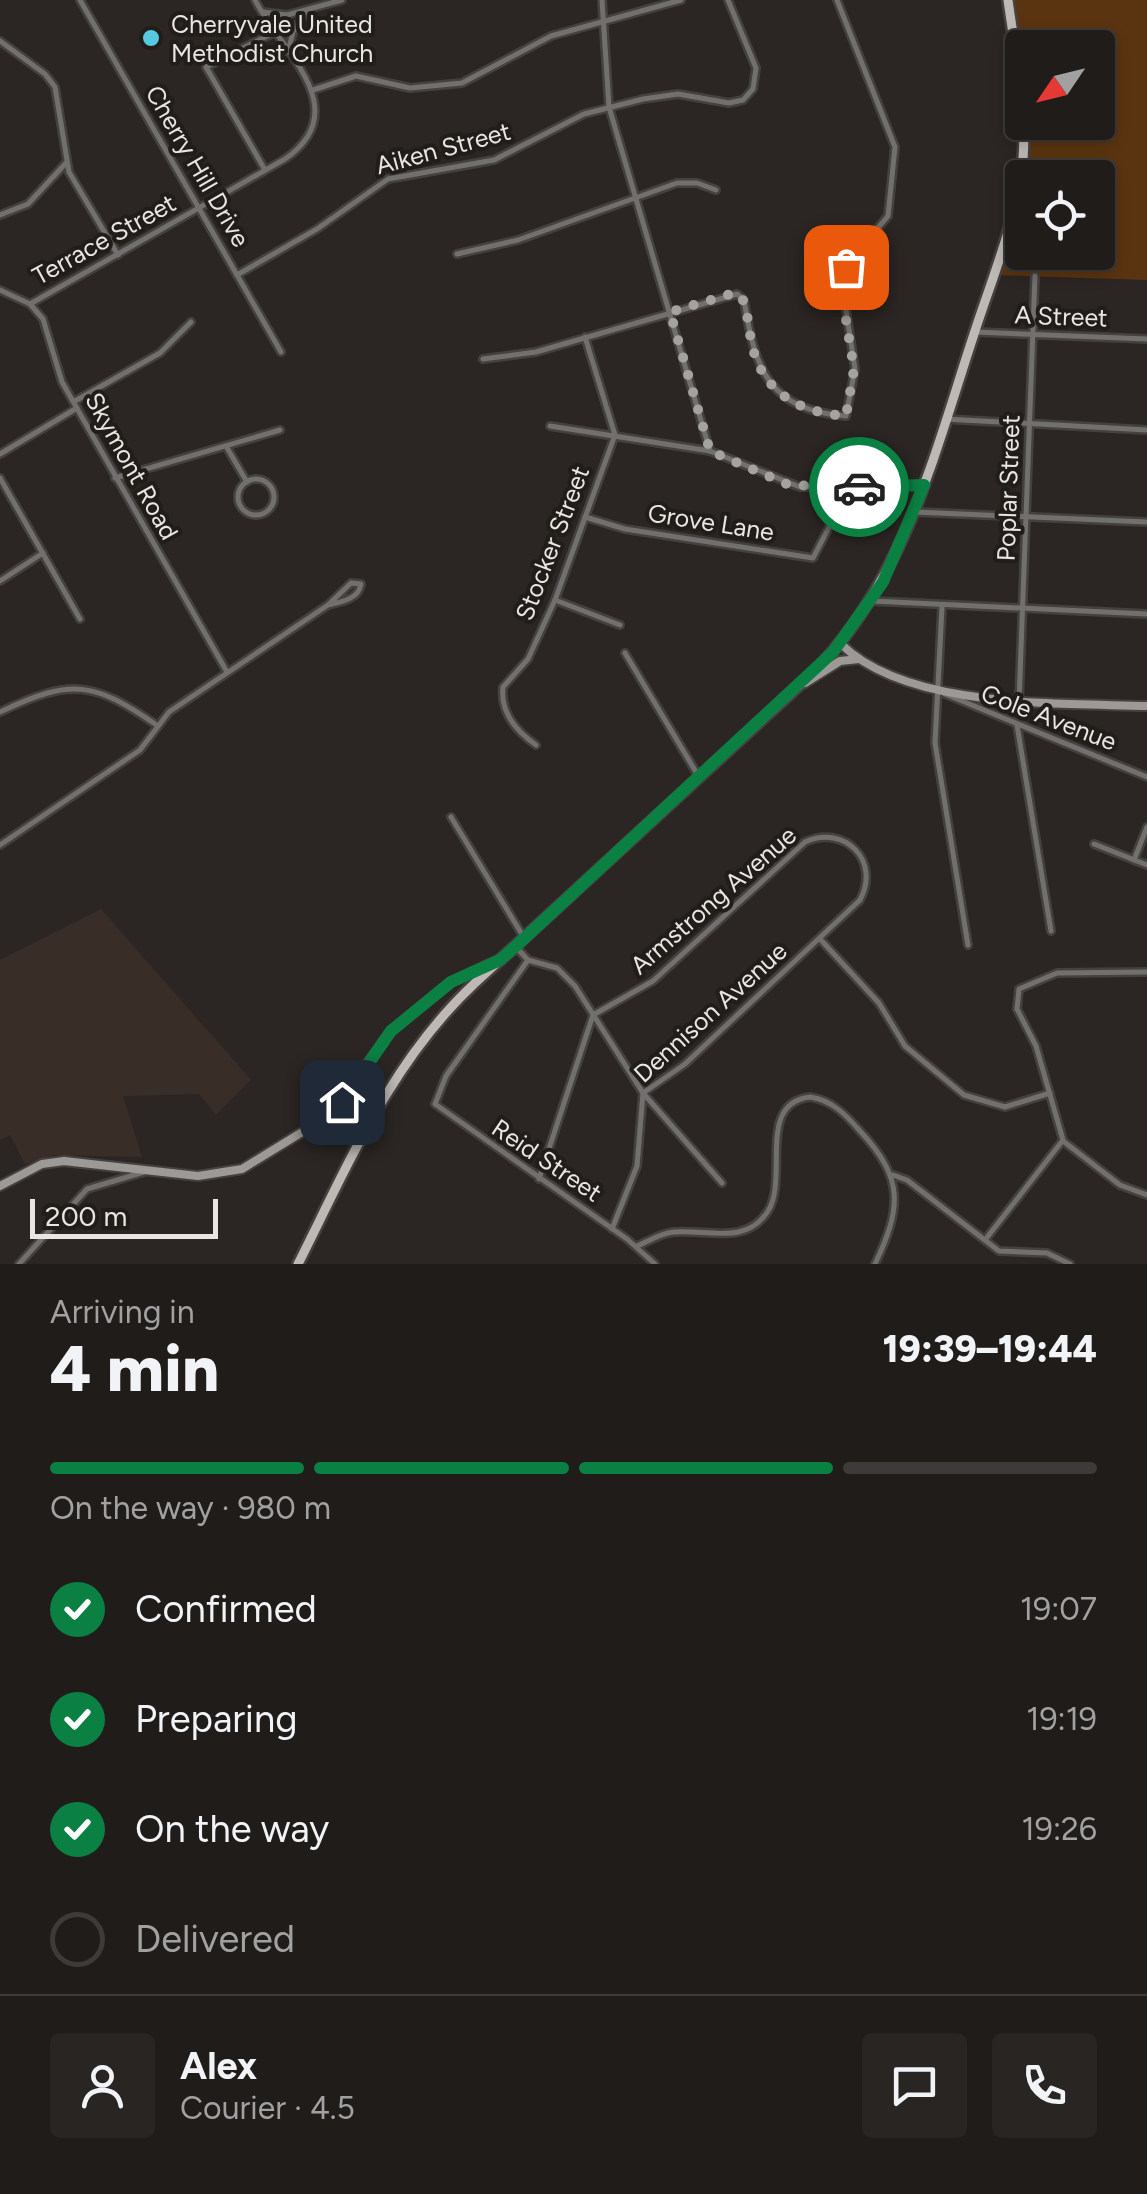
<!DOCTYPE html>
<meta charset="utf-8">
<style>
:root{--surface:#201c1a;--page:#282523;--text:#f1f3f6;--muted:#a2a1a2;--line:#3d3a39;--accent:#0b8043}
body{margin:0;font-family:Figtree,sans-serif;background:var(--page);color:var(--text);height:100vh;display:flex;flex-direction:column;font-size:38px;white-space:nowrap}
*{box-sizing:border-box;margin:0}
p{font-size:32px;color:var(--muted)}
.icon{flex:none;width:55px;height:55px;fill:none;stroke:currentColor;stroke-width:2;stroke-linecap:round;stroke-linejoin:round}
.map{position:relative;height:1264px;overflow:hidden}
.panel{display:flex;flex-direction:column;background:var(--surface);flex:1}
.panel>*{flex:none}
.needle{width:65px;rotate:235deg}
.fabs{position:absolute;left:1005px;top:30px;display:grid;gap:20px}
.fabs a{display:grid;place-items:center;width:110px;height:110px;border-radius:10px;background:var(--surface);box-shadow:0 5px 15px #0003,0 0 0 2px var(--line);font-size:50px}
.scale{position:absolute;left:30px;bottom:25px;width:188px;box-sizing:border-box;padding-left:10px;border:5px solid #e8e5e2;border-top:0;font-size:28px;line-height:35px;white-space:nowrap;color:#e8e5e2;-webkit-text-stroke:8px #211d19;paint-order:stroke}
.pin{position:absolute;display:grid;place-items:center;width:85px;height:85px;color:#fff;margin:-42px;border-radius:20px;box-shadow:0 5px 15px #0006}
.courier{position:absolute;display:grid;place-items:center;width:100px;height:100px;margin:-50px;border:8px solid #0b8043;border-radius:50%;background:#fff;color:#222;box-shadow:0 2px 12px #0007}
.head em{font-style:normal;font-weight:800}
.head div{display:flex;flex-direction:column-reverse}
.head{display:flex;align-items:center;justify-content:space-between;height:170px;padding:0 50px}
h1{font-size:65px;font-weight:800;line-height:75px}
.bar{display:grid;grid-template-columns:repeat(4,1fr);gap:15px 10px;align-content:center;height:120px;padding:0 50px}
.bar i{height:12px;border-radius:8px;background:var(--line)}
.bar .on{background:var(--accent)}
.bar p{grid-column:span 4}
.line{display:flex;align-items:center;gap:25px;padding:0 50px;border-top:2px solid var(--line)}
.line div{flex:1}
.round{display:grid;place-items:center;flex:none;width:105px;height:105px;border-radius:10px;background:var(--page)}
ol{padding:0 50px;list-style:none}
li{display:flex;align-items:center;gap:30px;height:110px}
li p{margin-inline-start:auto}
li .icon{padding:10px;border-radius:50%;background:var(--accent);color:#fff;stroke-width:4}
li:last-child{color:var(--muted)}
li i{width:55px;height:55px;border:5px solid var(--line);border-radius:50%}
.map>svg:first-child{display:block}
.built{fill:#382e27}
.green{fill:#5a3410;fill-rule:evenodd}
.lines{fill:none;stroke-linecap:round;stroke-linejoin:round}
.street-casing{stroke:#45413e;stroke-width:10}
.secondary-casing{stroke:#45413e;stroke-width:12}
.primary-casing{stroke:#45413e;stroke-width:14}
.street{stroke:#72706e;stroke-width:5}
.secondary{stroke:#9d9996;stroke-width:8}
.primary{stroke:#beb9b5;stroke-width:9}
.done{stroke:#a6a29f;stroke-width:10;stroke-dasharray:0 18}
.route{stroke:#0b8043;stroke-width:12}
.poi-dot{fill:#56c9e1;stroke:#211d19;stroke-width:4}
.labels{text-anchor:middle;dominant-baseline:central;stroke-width:8;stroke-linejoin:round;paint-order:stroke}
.poi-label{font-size:25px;fill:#e8e5e2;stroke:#211d19;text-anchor:start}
.street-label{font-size:25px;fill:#e8e5e2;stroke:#211d19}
</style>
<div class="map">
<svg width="1147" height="1264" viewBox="0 0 1147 1264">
<rect width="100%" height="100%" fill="#2b2623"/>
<path class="built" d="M101 909 251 1080 216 1115 199 1094 123 1096 142 1157 54 1155 25 1164 10 1135 0 1140V960Z"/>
<path class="green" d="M1013 0H1147V280L995 275 1014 216 1025 123 1098 122V48H1022V85ZM1022 178H1098V252H1022Z"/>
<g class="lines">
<g class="street-casing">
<g id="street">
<path d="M80 0 281 352"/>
<path d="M602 0 609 107 710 451"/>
<path d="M263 12 287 15 342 0"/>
<path d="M0 41 45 74 55 87 69 172 118 255"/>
<path d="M288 52 293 32 305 13"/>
<path d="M313 90 356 76 410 88 462 83 551 36 681 0"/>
<path d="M265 170 206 67 275 32"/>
<path d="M0 215 28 204 66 163"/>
<path d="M457 254 518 240 677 183H697L716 190"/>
<path d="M237 275 317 229 388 179 494 160 584 114 643 99 678 94 729 103 743 100 753 89 756 68 728 0"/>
<path d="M0 290 30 304 43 319 62 382 227 672"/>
<path d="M30 304 285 159C357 109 280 50 255 0"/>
<path d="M975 332 1147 339"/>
<path d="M483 359 536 352 737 294 744 300C755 370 769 410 846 416L855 369 842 283 849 262 888 216 895 147 837 0"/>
<path d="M75 401 160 353 191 322"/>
<path d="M945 419 1147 430"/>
<path d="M550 426 710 451 800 487 923 485"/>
<path d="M226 446 247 482"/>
<path d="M0 454 77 408"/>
<path d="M0 478 80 619"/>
<path d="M115 478 280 430"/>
<circle cx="256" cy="497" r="18"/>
<path d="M915 512 1147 522"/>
<path d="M585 517 625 529 813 558 850 487"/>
<path d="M0 581 43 553"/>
<path d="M555 600 620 625"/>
<path d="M872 601 1147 614"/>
<path d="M942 607 935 743 968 945"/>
<path d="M625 653 699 777"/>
<path d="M945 694 1147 777"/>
<path d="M1019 702 1035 276"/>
<path d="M0 712C72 678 93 681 158 726"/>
<path d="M1017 725 1051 931"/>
<path d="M536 745C516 731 500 712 503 687L528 659 555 600 615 435 585 337"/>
<path d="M451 817 523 936"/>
<path d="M1094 844 1147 865"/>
<path d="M0 845 140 750 169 712 328 605 351 583 361 584C359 599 341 602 328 605"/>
<path d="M1134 860 1147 827"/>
<path d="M820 939 879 1003 905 1046 964 1095 1005 1107 1050 1093"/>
<path d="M516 947 528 960 557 968 575 986 643 1093 722 1183"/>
<path d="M528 960 446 1076 435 1104 627 1239 655 1264"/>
<path d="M1063 1141 1120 1185 1147 1195"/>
<path d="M893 1175 907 1180 999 1251 1047 1253 1070 1264"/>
<path d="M539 1179 593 1015 653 981 805 842C845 824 881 861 860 900L685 1064 643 1093 637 1166 612 1229"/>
<path d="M985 1240 1063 1140 1036 1046 1017 1009 1019 989 1057 973 1147 972"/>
<path d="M637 1246C649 1241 661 1233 674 1232 707 1229 746 1246 768 1211 789 1178 756 1103 810 1097 832 1100 846 1115 860 1131 904 1178 902 1207 875 1264"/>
<path d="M19 1264 87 1189 144 1172"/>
</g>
</g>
<g class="secondary-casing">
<g id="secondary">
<path d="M841 644C907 709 1060 703 1147 706"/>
<path d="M805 683 840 661 859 659"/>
<path d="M0 1186 42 1164 64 1161 198 1176 242 1169 330 1115 391 1031 451 982 496 961"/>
</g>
</g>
<g class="primary-casing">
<path id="primary" d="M298 1264C348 1165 392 1060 475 983L819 667C906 574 935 452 974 334 992 278 1018 217 1023 159 1027 106 1015 52 1008 0"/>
</g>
<use href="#street" class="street"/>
<use href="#secondary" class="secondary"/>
<use href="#primary" class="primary"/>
</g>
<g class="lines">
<path class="done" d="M846 267 842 295 854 369 846 416C803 413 765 395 753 349 748 331 749 311 741 296L731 294 670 312 710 451 789 485 859 487"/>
<path class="route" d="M342 1102 391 1031 451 982 500 960 516 946 833 652 883 582 924 485 859 487"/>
</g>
<circle class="poi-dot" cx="151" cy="38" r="10"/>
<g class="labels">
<g class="poi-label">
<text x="171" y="24">Cherryvale United<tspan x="171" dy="29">Methodist Church</tspan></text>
</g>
<g class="street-label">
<text transform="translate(443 148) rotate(-15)">Aiken Street</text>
<text transform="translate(198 166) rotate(60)">Cherry Hill Drive</text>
<text transform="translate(104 239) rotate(-29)">Terrace Street</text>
<text transform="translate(1061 316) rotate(2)">A Street</text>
<text transform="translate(132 466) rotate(61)">Skymont Road</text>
<text transform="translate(1008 488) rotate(-88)">Poplar Street</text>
<text transform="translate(711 522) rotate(9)">Grove Lane</text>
<text transform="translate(552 543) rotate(-69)">Stocker Street</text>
<text transform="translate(1049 717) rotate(21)">Cole Avenue</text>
<text transform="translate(713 900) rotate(-41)">Armstrong Avenue</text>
<text transform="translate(710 1012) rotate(-42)">Dennison Avenue</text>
<text transform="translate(547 1160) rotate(34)">Reid Street</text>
</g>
</g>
</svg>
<div class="fabs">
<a><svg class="needle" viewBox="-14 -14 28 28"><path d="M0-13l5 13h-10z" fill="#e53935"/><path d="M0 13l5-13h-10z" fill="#a2a1a2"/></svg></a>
<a><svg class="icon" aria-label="locate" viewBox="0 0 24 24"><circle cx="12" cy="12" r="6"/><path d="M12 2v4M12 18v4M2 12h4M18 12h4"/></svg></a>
</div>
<div class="scale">200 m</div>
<div class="pin" style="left:846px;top:267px;background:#ea580c"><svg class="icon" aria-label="bag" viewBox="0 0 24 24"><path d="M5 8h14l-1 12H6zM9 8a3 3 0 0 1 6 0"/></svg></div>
<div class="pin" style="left:342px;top:1102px;background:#1f2937"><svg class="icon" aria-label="home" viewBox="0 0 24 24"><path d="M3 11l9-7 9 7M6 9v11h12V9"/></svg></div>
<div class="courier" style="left:859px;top:487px"><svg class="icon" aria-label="car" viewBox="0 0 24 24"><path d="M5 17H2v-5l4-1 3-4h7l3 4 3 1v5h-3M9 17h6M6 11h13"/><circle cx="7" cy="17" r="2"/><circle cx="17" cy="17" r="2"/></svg></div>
</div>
<section class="panel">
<div class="head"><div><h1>4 min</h1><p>Arriving in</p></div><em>19:39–19:44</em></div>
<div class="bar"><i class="on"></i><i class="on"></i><i class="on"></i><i></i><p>On the way · 980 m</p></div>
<ol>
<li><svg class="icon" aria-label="check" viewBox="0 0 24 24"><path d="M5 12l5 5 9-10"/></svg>Confirmed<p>19:07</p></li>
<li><svg class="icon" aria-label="check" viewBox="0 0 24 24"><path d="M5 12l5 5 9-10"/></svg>Preparing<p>19:19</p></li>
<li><svg class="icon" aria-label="check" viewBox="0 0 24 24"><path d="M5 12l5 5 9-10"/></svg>On the way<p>19:26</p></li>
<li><i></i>Delivered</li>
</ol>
<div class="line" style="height:180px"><a class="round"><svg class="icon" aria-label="person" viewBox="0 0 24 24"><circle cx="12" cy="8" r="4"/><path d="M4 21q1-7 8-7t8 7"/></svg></a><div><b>Alex</b><p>Courier · 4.5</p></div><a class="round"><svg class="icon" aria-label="chat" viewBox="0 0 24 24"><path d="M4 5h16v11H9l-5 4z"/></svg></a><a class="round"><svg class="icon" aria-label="phone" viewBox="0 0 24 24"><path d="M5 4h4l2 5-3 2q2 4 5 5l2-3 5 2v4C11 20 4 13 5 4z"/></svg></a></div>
</section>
